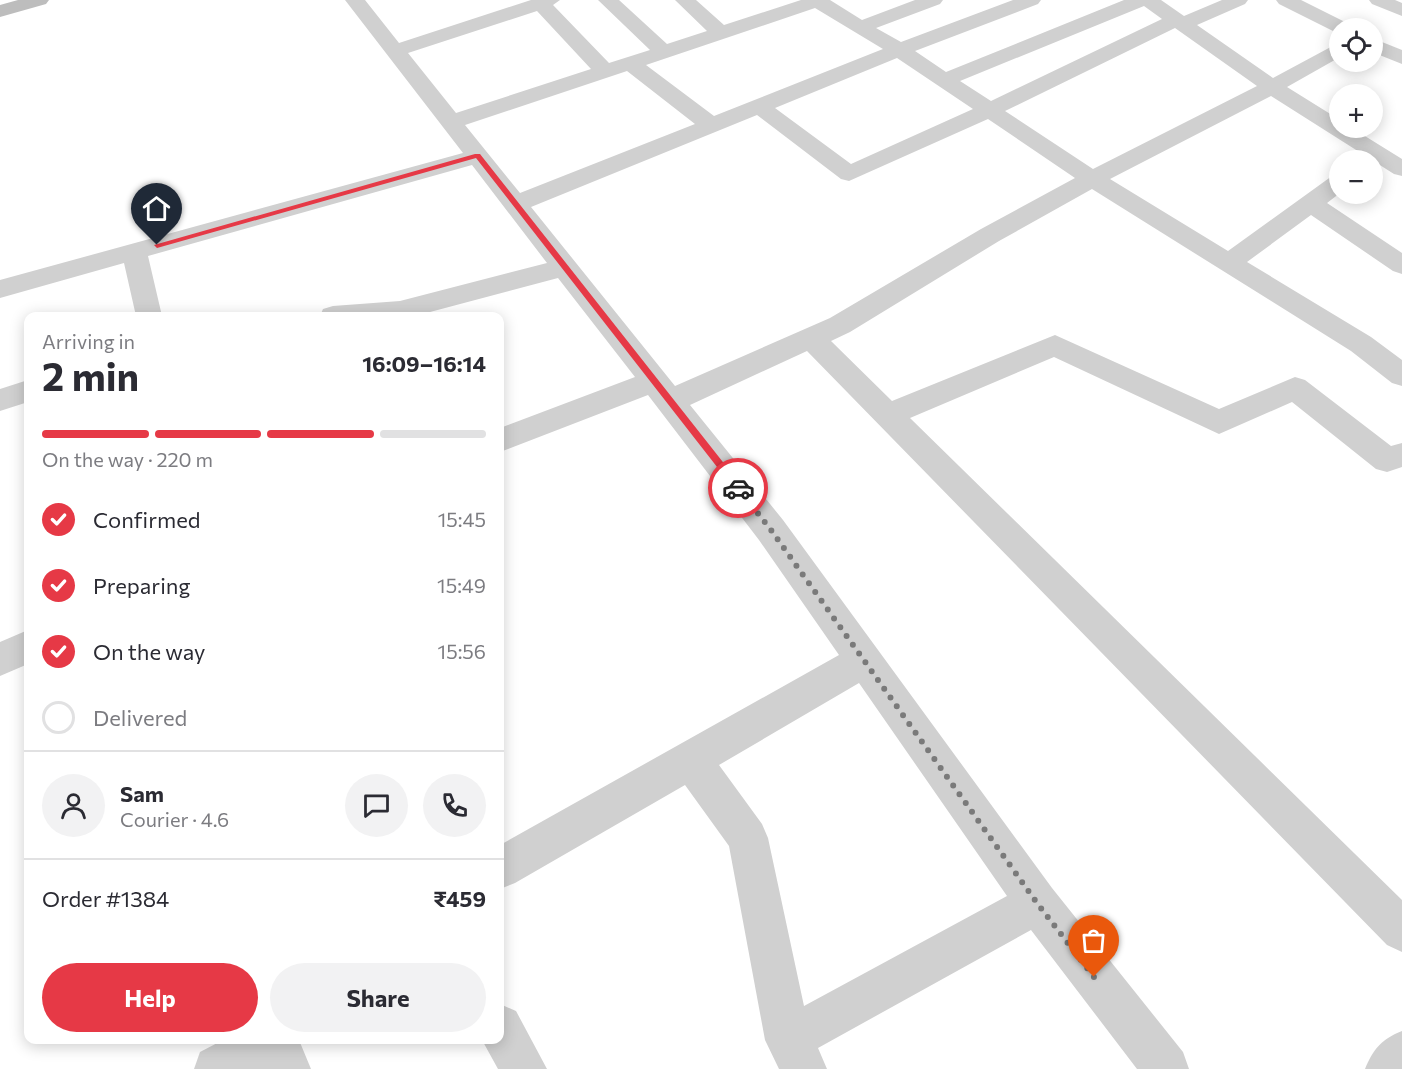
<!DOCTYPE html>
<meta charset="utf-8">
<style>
:root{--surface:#fff;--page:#f2f2f3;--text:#2b2b33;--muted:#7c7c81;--line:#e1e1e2;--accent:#e63946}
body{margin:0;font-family:Commissioner,sans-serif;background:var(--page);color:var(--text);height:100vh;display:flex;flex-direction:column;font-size:22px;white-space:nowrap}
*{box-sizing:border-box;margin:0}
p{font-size:20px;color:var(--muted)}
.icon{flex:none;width:33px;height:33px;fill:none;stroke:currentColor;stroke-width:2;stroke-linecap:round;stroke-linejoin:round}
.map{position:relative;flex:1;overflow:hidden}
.details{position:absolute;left:24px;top:312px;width:480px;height:732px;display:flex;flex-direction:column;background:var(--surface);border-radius:12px;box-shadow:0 3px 15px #0003}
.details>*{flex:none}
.fabs{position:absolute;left:1329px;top:18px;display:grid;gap:12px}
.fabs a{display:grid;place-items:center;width:54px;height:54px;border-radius:50%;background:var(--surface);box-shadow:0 3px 15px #0003;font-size:30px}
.pin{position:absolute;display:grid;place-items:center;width:51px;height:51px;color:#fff;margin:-62px -26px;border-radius:50% 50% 50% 0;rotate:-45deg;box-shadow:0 0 6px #0007}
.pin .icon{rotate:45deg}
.courier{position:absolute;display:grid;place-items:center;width:60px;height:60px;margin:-30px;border:4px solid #e63946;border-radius:50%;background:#fff;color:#222;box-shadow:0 2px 8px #0007}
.head em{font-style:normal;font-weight:700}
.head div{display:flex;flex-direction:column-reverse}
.head{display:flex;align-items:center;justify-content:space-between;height:102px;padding:0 18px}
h1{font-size:39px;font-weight:700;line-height:45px}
.bar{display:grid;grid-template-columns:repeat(4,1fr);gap:9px 6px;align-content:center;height:72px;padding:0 18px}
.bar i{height:8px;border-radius:4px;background:var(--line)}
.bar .active{background:var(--accent)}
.bar p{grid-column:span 4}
.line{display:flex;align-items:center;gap:15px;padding:0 18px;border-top:2px solid var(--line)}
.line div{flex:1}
.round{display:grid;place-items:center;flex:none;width:63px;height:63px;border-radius:32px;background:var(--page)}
ol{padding:0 18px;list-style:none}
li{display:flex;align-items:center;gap:18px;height:66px}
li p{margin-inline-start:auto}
li .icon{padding:6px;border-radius:50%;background:var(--accent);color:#fff;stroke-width:4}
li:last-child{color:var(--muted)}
li i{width:33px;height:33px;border:3px solid var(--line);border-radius:50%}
.primary-button{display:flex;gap:12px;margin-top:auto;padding:12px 18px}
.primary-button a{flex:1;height:69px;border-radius:36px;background:var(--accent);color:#fff;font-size:24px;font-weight:700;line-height:69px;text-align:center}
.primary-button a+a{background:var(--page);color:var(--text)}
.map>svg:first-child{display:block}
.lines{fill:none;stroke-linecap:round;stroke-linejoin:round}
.street{fill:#d0d0d0;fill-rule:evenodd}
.secondary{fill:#bdbdbd;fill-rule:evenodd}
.route{fill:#e63946}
.done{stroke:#7a7a7a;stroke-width:6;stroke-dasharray:0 10.8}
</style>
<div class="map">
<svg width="1402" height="1069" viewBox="0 0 1402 1069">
<rect width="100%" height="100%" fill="#fff"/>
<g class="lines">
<g class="street">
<path d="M345 0H365L399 43 531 0H560L553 5 609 63 650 50 598 0H619L667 44 707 31 675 0H696L724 25 801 0H830L862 20 915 0H943L940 4 876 28 901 42 1013 0H1041L1038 4 915 51 946 72 1124 0H1161L1184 16 1222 0H1248L1245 4 1197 25 1273 78 1340 42V57L1287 87 1340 120V128H1352L1402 159V176L1394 174 1271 96 1110 179 1228 251 1332 176 1340 174V193L1327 203 1402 253V274L1393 271 1311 215 1247 262 1371 337 1402 360V386L1392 383 1351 351 1092 189 999 241 850 332 831 341 892 401 1055 335 1219 409 1295 377 1305 380 1391 446 1402 443V467L1387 472 1376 469 1292 402 1219 434 1054 357 910 418 1402 900V952L1387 945 807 351 690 405 783 520 1052 888 1183 1052 1189 1069H1137L1031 930 818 1048 827 1069H779L765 1040 729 846 685 785 515 883 500 889V845L839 655 759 540 648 395 500 452V428L635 377 558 278 415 316H320L323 309 333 306 400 301 547 263 472 165 148 256 162 316H136L124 263 0 298V280L463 153ZM1144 6 1162 19 991 101 960 81ZM815 8 883 49 714 116 646 65ZM537 11 591 69 456 113 408 53ZM1175 28 1257 86 1093 169 1005 111ZM897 58 973 109 851 164 775 108ZM627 71 695 124 520 193 465 125ZM757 115 841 179 849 181 988 119 1075 178 981 229 830 318 675 386 531 207ZM859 683 1007 896 804 1006 768 838 762 824 719 765Z"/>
<path d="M1276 0H1301L1349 24 1352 28H1340V33L1335 32 1279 4Z"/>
<path d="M1369 0H1395L1402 3V16L1372 4Z"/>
<path d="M1372 38 1402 50V64L1372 52Z"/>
<path d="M28 380V402L0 411V389Z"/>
<path d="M28 630V664L0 676V642Z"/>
<path d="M500 1004 516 1011 547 1069H498L482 1040H500Z"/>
<path d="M1402 1031V1069H1365C1373 1049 1382 1039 1402 1031Z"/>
<path d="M223 1040H299L311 1069H194L200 1052Z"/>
</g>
<path class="secondary" d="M18 0H49L46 4 0 17V5Z"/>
</g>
<path class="route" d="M475 154H480L741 485V490H735L476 158 157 248 154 245Z"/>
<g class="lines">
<path class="done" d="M738 488 771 530 1037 903 1094 977"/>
</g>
</svg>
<div class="fabs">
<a><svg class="icon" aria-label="locate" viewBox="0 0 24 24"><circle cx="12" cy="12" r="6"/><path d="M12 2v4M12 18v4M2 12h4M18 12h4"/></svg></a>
<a>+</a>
<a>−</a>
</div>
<div class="pin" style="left:1094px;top:977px;background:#ea580c"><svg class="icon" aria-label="bag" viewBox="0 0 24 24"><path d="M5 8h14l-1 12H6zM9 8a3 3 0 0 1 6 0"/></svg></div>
<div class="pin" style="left:157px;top:245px;background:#1f2937"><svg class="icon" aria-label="home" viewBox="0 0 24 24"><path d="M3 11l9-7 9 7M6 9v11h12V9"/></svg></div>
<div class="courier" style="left:738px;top:488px"><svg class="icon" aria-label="car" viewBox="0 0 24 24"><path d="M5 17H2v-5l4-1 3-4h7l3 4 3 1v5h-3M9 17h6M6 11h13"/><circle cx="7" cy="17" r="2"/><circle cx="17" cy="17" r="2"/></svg></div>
<section class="details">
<div class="head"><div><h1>2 min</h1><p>Arriving in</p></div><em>16:09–16:14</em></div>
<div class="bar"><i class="active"></i><i class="active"></i><i class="active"></i><i></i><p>On the way · 220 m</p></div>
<ol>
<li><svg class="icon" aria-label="check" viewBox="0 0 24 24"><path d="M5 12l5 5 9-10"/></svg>Confirmed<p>15:45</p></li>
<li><svg class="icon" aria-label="check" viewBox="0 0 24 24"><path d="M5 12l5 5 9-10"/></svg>Preparing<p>15:49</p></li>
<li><svg class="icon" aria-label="check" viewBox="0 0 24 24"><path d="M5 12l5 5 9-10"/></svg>On the way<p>15:56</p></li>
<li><i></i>Delivered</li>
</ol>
<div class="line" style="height:108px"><a class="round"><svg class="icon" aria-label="person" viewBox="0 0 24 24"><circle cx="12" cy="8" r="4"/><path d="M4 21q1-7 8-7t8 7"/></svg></a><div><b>Sam</b><p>Courier · 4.6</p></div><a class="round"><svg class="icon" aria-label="chat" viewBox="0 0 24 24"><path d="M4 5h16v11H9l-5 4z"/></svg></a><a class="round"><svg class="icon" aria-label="phone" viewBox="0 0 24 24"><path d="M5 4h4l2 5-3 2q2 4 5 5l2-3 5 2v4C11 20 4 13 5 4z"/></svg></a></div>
<div class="line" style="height:78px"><div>Order #1384</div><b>₹459</b></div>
<div class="primary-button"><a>Help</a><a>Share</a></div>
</section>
</div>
